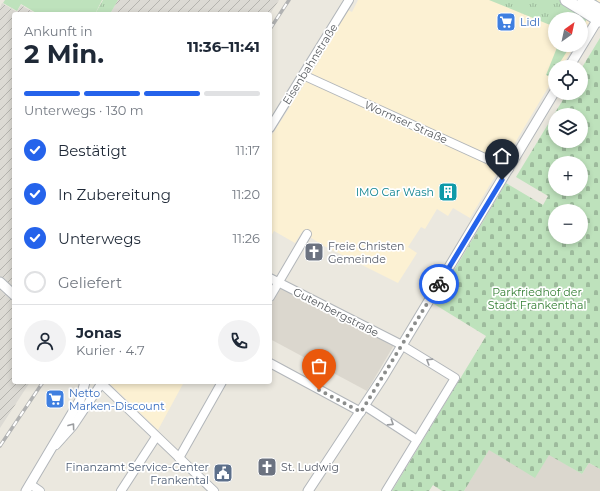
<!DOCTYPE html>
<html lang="de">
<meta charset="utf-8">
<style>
:root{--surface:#fff;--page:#f2f2f3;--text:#1f2937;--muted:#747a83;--line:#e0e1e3;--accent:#2563eb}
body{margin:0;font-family:Montserrat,sans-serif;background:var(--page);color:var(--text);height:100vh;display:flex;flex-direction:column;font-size:15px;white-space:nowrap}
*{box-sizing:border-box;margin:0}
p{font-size:13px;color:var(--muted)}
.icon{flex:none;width:22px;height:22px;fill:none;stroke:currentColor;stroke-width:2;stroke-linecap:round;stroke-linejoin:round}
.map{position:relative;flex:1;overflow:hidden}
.sheet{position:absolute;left:12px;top:12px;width:260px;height:372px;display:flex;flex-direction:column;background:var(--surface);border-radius:4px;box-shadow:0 2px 6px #0003}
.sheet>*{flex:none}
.needle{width:26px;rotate:33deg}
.tools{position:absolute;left:548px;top:12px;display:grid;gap:8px}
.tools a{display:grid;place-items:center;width:40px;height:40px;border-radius:50%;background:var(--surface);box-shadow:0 2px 6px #0003;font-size:20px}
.pin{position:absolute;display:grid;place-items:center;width:34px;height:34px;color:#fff;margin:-41px -17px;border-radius:50% 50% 50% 0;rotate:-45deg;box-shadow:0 0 4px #0007}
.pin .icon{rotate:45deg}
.courier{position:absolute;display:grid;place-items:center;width:40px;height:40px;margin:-20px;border:3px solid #2563eb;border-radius:50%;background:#fff;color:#222;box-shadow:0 1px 5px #0007}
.overview em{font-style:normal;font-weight:700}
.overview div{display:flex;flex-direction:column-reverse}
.overview{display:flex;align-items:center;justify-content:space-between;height:68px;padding:0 12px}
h1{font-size:26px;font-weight:700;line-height:30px}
.bar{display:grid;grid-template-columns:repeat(4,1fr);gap:6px 4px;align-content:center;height:48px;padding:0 12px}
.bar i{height:5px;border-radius:3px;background:var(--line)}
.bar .selected{background:var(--accent)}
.bar p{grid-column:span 4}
.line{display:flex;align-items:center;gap:10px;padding:0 12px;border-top:1px solid var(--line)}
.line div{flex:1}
.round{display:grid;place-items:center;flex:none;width:42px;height:42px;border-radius:21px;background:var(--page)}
ol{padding:0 12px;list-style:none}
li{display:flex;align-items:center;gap:12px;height:44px}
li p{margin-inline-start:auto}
li .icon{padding:4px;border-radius:50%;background:var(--accent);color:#fff;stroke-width:4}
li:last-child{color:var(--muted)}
li i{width:22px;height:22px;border:2px solid var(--line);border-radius:50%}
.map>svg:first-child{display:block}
.commercial{fill:#fcf1d3}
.industrial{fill:url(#industrial-furrows)}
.education{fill:#dbd7ce}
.grass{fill:url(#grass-tufts)}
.cemetery{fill:url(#cemetery-stones);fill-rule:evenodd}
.garden{fill:#bee2bc}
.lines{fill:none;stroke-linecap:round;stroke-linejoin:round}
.minor-casing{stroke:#b2b6ba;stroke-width:10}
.tertiary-casing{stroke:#b2b6ba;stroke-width:11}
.secondary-casing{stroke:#b3b7bc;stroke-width:13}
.minor{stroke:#fff;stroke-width:8}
.tertiary{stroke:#fff;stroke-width:9}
.secondary{stroke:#fff;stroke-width:11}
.rail-casing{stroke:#b1b2b2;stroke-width:3.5}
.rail{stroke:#fff;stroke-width:2;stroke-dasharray:6;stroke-linecap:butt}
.oneway{stroke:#9b9da0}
.done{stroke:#8b8d8c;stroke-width:4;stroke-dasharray:0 7.2}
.route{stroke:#2563eb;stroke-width:5}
.labels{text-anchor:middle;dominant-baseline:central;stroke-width:3.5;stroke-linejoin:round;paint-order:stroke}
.shop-label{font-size:11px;fill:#366cbe;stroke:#fff;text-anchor:start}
.street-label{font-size:11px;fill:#585c60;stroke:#fff}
.culture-label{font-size:11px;fill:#0d838f;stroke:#fff;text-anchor:end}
.worship-label{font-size:11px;fill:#5b616d;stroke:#fff;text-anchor:start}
.park-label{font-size:11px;fill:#378137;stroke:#fff}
.service-label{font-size:11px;fill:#4e5e75;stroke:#fff;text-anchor:end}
</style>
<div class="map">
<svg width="600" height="491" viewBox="0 0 600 491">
<defs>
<pattern id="industrial-furrows" width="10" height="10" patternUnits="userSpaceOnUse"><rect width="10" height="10" fill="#dcdad4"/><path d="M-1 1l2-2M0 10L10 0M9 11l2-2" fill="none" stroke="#b5b4af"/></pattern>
<pattern id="grass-tufts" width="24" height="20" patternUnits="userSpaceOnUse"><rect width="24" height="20" fill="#bee2bc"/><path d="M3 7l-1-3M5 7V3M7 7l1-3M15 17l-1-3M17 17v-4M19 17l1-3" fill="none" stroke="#9dba9c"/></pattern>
<pattern id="cemetery-stones" width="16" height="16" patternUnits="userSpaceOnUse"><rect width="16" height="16" fill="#bee2bc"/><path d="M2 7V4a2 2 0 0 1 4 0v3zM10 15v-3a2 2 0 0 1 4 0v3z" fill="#9dba9c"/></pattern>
</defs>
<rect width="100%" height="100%" fill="#ebe8df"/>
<g class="commercial">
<path d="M358 0H600V6L581 35V19H555V45H575L561 67H555V76L470 218 453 208 448 216 437 209 425 229 421 227 408 247 417 253 398 283 324 246 302 232 295 243 274 231 270 238V138L316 66 348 10 352 12Z"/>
<path d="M108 382H184L158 430Z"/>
</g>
<g class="industrial">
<path d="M118 0H279L270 14H110Z"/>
<path d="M2 3 17 12 21 5 36 14H14V382H30L0 428V8Z"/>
</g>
<g class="education">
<path d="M280 288 394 345 367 391 270 339V306Z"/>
<path d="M489 449 535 477 549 454 582 474 589 463 600 469V491H464Z"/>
</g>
<g class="grass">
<path d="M103 0H118L110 14H95Z"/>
<path d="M489 0H597L581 30V19H555V27Z"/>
<path d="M558 45H571L557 67H555L551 77 546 75Z"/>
</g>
<path class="cemetery" d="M600 38V469L589 463 582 474 549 455 535 478 489 450 464 491H442L433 485 429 491H392L486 336 434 304 506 183 543 205 548 196 516 177 567 93H581V69ZM555 115H581V141H555ZM555 163H581V189H555ZM555 211H581V237H555Z"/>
<path class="garden" d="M5 0H102L95 14H38L21 4 17 11 3 3Z"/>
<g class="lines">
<g class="minor-casing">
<g id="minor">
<path d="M303 75 509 169"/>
<path d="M270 128 349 0"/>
<path d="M270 278 398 343 455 378 386 491"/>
<path d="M270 297 307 234"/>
<path d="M270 363 361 412"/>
<path d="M100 382 214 491"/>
<path d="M365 406 417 440"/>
<path d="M56 445 73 426 101 384"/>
<path d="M179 458 222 382"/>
<path d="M30 484 40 491"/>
<path d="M121 491 156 437"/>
</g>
</g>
<g class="tertiary-casing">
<g id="tertiary">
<path d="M569 67 598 19"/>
<path d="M0 282 14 295"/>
<path d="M26 491 80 400 85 382"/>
<path d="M308 491 383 377 555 91"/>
</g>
</g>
<g class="secondary-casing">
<g id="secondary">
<path d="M566 0 600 21"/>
<path d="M583 0 600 10"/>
</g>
</g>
<use href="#minor" class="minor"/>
<use href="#tertiary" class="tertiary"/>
<use href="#secondary" class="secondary"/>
<g class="rail-casing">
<g id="rail">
<path d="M270 29 289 0"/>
<path d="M0 446 43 382"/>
</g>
</g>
<use href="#rail" class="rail"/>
</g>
<defs><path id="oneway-chevron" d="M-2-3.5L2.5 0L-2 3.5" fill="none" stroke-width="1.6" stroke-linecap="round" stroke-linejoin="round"/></defs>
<g class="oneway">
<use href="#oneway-chevron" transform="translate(429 361) rotate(-148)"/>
<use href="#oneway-chevron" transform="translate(391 423) rotate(33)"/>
<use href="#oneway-chevron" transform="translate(72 426) rotate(-54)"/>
</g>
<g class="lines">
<path class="done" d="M319 390 361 412 439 284"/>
<path class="route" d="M439 284 502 180"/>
</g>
<defs>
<g id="supermarket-square" transform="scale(1)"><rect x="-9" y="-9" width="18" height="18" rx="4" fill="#3f7fe0" stroke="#fff"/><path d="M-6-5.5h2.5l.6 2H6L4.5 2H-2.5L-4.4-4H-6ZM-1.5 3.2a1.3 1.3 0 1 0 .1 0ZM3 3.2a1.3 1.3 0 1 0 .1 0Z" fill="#fff"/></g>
<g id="building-square" transform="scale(1)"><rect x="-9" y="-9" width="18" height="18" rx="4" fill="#0f9aa8" stroke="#fff"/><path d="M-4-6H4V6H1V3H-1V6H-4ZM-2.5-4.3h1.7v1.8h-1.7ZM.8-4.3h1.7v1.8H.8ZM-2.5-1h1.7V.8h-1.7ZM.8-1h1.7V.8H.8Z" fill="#fff"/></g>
<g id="church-square" transform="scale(1)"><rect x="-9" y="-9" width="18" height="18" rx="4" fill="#6b7280" stroke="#fff"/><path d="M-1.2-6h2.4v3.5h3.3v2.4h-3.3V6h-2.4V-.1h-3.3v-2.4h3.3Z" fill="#fff"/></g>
<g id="civic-square" transform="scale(1)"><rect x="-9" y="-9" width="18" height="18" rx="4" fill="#5c6f8a" stroke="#fff"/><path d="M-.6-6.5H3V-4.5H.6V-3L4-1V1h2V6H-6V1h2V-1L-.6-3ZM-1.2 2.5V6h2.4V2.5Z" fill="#fff"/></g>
</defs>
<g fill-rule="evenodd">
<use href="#supermarket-square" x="506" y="22"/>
<use href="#building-square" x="448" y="192"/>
<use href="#church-square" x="314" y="252"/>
<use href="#supermarket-square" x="55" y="399"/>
<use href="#church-square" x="267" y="467"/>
<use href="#civic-square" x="223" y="473"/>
</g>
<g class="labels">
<g class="shop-label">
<text x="520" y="22">Lidl</text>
<text x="69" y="393">Netto<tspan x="69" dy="13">Marken-Discount</tspan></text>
</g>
<g class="street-label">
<text transform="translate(310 64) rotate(-58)">Eisenbahnstraße</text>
<text transform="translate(406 122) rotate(24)">Wormser Straße</text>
<text transform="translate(336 312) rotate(27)">Gutenbergstraße</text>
</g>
<g class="culture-label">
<text x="434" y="192">IMO Car Wash</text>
</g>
<g class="worship-label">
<text x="328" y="246">Freie Christen<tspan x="328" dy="13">Gemeinde</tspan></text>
<text x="281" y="467">St. Ludwig</text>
</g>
<g class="park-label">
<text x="537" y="292">Parkfriedhof der<tspan x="537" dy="13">Stadt Frankenthal</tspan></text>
</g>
<g class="service-label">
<text x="209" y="467">Finanzamt Service-Center<tspan x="209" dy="13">Frankental</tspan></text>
</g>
</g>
</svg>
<div class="tools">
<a><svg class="needle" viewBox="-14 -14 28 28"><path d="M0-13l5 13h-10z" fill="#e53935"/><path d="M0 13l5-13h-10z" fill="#747a83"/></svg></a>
<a><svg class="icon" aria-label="locate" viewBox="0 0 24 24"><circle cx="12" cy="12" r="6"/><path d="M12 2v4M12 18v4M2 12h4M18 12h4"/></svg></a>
<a><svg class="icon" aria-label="layers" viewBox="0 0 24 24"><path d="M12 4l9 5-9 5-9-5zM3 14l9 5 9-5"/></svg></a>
<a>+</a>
<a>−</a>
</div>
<div class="pin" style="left:319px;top:390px;background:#ea580c"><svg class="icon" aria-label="bag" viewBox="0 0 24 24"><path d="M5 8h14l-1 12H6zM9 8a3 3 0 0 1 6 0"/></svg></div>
<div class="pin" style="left:502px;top:180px;background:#1f2937"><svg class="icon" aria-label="home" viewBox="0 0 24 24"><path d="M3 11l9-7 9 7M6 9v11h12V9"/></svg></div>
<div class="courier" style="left:439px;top:284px"><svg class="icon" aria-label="bike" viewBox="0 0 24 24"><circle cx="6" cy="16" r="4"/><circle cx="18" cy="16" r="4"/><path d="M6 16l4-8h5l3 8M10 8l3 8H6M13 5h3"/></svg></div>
<section class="sheet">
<div class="overview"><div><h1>2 Min.</h1><p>Ankunft in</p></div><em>11:36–11:41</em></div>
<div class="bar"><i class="selected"></i><i class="selected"></i><i class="selected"></i><i></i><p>Unterwegs · 130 m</p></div>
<ol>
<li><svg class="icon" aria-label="check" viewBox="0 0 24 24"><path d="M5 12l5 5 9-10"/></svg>Bestätigt<p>11:17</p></li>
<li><svg class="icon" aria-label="check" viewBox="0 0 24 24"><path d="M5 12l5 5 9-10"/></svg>In Zubereitung<p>11:20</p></li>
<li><svg class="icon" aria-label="check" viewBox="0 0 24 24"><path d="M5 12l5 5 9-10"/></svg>Unterwegs<p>11:26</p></li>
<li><i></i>Geliefert</li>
</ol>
<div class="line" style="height:72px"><a class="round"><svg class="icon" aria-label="person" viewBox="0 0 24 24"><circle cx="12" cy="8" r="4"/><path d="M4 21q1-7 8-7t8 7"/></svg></a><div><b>Jonas</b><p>Kurier · 4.7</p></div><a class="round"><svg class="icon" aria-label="phone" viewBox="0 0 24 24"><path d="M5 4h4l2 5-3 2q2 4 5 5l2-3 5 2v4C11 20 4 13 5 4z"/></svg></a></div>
</section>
</div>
